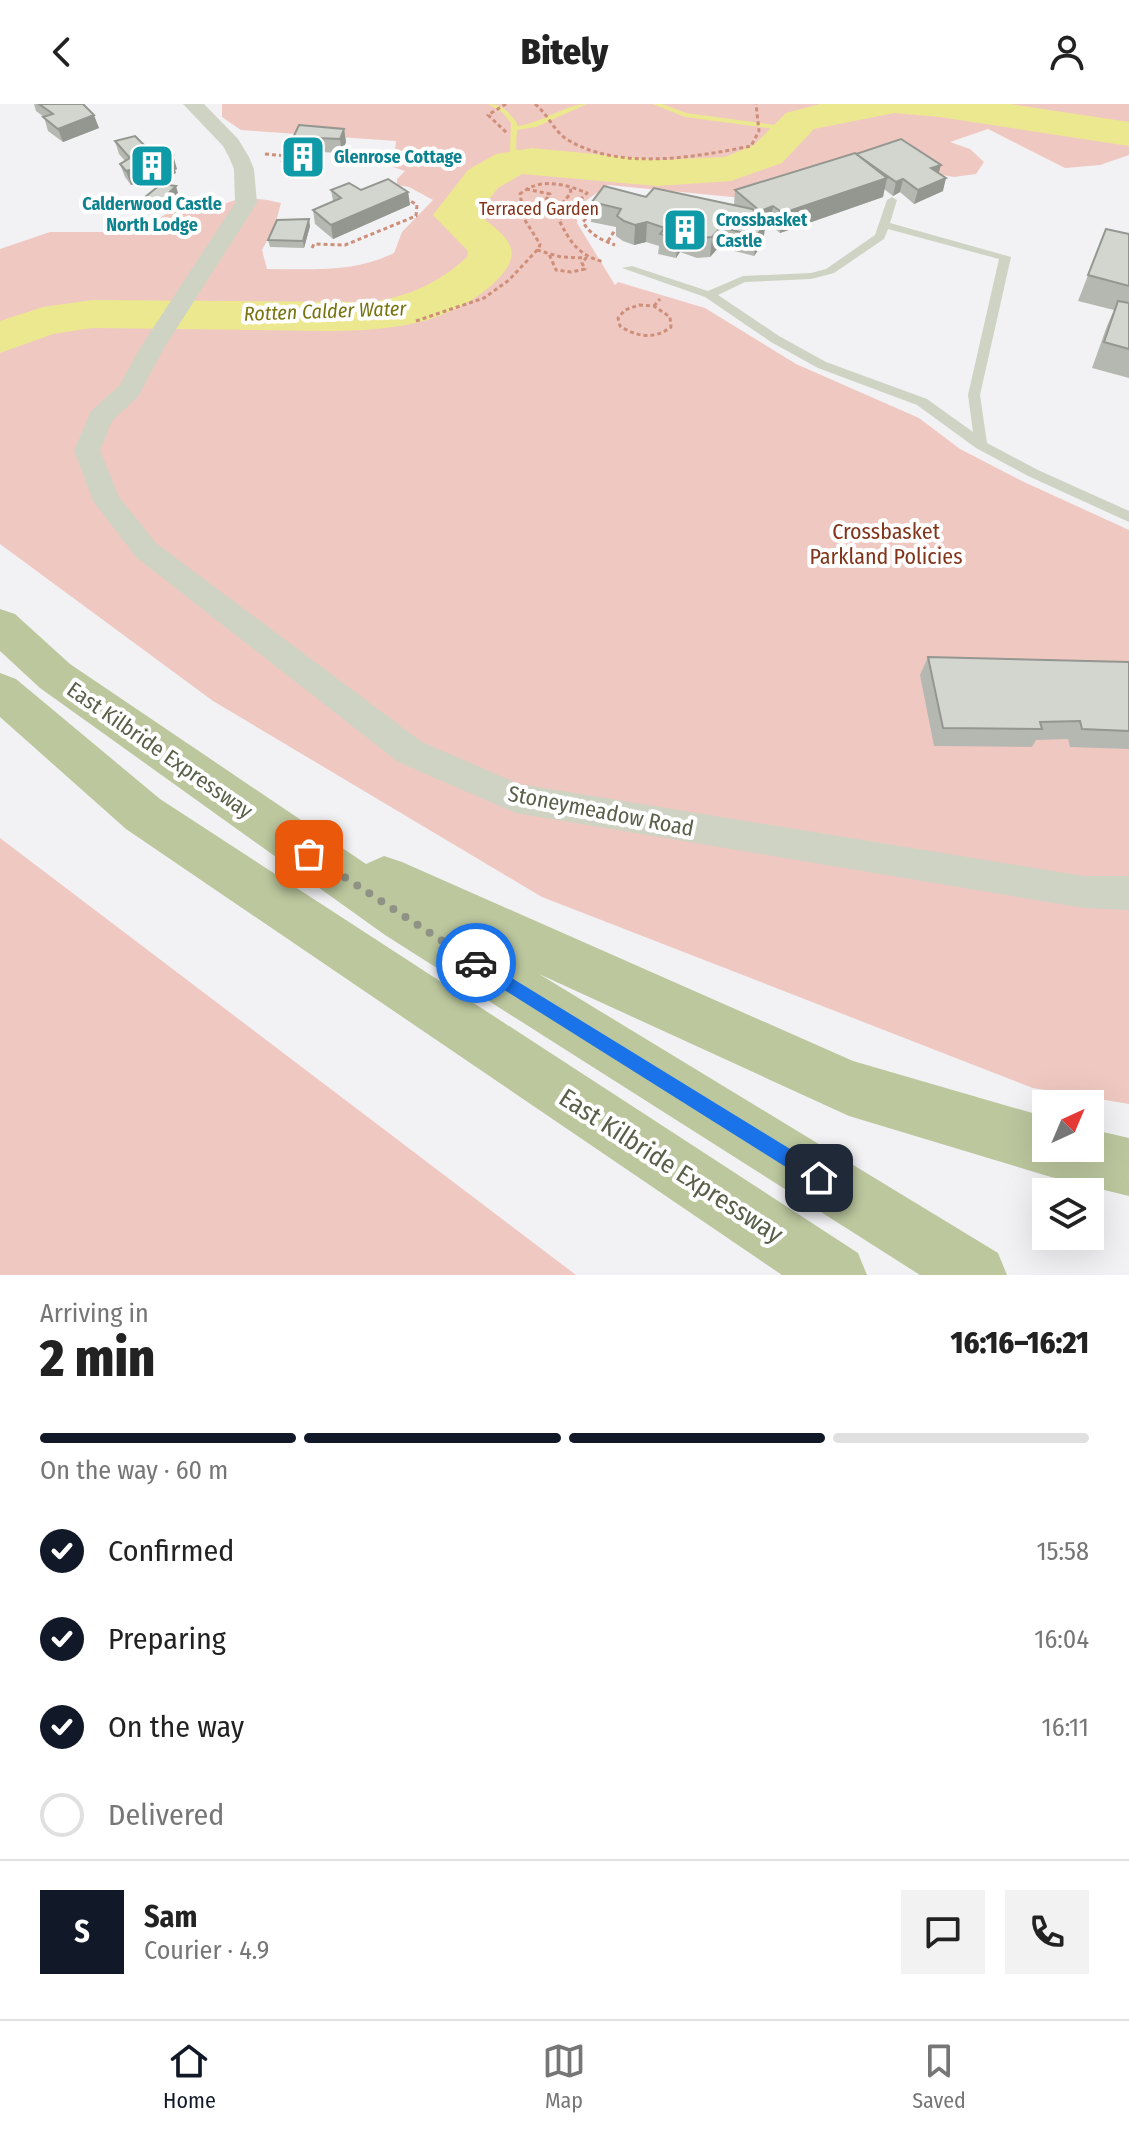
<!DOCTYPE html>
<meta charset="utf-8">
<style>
:root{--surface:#fff;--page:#f2f2f2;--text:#222;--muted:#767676;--line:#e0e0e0;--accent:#111827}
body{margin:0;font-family:"Fira Sans Condensed",sans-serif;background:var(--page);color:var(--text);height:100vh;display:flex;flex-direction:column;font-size:30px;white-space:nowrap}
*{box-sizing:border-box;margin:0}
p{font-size:26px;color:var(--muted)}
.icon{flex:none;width:44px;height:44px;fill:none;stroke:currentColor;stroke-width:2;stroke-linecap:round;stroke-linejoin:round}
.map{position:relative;height:1171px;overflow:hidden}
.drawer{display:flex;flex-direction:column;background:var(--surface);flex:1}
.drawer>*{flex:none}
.needle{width:52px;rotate:44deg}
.tools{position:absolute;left:1032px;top:986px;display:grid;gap:16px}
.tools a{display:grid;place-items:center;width:72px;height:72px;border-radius:0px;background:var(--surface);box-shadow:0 8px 32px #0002;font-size:40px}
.pin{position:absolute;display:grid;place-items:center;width:68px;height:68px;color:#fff;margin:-34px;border-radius:16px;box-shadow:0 4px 12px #0006}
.courier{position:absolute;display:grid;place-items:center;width:80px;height:80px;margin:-40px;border:6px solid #1a73e8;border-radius:50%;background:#fff;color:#222;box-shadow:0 2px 10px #0007}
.headline em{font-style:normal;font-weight:800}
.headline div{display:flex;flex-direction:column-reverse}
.headline{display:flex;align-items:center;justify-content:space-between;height:136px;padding:0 40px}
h1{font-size:52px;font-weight:800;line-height:60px}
.bar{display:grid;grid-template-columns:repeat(4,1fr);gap:12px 8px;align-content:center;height:96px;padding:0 40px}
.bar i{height:10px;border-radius:6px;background:var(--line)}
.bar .current{background:var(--accent)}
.bar p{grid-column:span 4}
.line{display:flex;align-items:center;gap:20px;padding:0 40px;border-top:2px solid var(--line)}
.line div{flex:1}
.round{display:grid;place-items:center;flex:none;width:84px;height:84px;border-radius:0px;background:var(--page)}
ol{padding:0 40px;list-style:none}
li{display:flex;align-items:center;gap:24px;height:88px}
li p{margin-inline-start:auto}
li .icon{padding:8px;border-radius:50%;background:var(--accent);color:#fff;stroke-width:4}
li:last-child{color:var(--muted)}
li i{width:44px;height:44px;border:4px solid var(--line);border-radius:50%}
header{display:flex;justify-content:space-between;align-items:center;height:104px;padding:0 40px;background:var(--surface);font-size:36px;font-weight:800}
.tab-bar{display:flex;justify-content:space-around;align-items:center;height:112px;border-top:2px solid var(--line);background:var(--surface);font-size:22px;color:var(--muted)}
.tab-bar a{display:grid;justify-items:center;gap:4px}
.tab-bar .current{color:var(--accent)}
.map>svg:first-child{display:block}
.green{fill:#f0c8c2}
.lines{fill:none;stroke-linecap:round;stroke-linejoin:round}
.stream{fill:#ece88f;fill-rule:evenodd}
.river{fill:#ece88f;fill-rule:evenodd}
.path{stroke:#ce8f7a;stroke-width:3;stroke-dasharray:4 3;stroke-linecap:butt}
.service{fill:#cfd3c3;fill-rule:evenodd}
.minor{fill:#cfd3c3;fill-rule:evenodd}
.trunk{fill:#bcc79e;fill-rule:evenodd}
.wall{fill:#b5b8b1}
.shaded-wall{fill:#949690}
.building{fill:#d3d6ce;stroke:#949690;stroke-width:2}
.route{fill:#1a73e8}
.done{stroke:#8f9285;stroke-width:8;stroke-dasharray:0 14.4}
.labels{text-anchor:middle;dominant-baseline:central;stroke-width:8;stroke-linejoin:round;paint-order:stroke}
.far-culture-label{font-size:18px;font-weight:bold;fill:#0d838f;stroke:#fff;text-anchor:start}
.far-park-label{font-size:18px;fill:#823319;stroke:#fff}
.far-water-label{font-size:20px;font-style:italic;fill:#77730f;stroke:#fff}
.park-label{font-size:22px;fill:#823319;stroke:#fff}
.street-label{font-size:22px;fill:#5a5f49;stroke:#fff}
.near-street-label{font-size:26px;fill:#5a5f49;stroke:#fff}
</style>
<header><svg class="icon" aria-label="back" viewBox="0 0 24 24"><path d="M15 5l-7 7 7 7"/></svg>Bitely<svg class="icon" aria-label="person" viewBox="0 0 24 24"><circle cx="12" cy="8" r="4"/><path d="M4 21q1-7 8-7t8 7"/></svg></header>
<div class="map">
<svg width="1129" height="1171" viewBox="0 0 1129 1171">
<rect width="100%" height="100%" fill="#f2f2f4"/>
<g class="green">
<path d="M222 0H1129V51L1100 61 1065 64 988 25 950 38 970 45 984 58 976 70 954 73 937 70 753 95 608 81 577 103V119L615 181 618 178 705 204 796 260 919 314 960 345 1024 378 1129 426V1000L1033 984 542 793 213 597 0 440V145L50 128H139L176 103 199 100 209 109C232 92 254 92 281 99L275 122 262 146 267 165C311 165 354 169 394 149L402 128 433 96 409 83 397 81V75L405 67 393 63 396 37 241 26 222 13Z"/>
<path d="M0 734 576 1171H0Z"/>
</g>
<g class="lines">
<g class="stream">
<path d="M488 0C502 0 509 8 517 19V22C543 19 565 0 587 0L536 23 517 26 516 45 535 54 536 56 532 58 510 47 511 19 503 9Z"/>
<path d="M653 0H662L686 9 790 23 793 25 790 27 685 13Z"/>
</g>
<path class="river" d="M820 0H1010L1129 18V42L940 13 894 9 814 25 782 59 731 77 657 82 522 70 498 84 478 110C504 131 528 145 497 176 434 238 339 226 258 226 202 225 147 225 92 224L53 230 0 249V217L43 203 92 196 370 198C408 193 439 179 467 153L468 147 433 111 468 66 496 50 532 44 657 56 725 53 754 41 786 9Z"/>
<g class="path">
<path d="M506 0 488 11 507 29"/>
<path d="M535 0C548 10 554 28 568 36 620 67 696 53 751 42L759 27 756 0"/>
<path d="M265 50 287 52"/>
<path d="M526 85 550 90 538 106C556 107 560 102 571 89L570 83"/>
<path d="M595 104 583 118C590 131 602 136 615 141"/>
<path d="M608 137 615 126"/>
<path d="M312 144 314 140 345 141 416 112 417 101 404 93"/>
<path d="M537 146 561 153 586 154 582 159 585 165 571 168 556 166 549 150"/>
<path d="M639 201 654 202 670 213 671 223C654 236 637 233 620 222L618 214 625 206Z"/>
<path d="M654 202 660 195"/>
<path d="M416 217 484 194 509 176 539 144 540 140 523 113 529 104 521 96 520 90C540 73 565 80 587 89L559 116C570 138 579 152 604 158"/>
</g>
<path class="service" d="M892 93 897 96 890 119 1011 153 980 291 987 339 1038 366 1129 407V418L1028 372 976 344 917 301 818 264 771 238 705 193 622 164 632 162 708 187 743 172 811 169 826 165 875 131 887 96ZM888 125 999 155 968 291 973 328 927 295 826 258 779 232 718 191 745 178 811 175 834 169 884 135Z"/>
<path class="minor" d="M183 0H204L238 35 249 53 254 65 257 99 164 244 138 293 112 317 100 346 119 393 156 439 422 638 519 680 1084 772H1129V806L1084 804 516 709 398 658 136 453 93 397 74 346 91 307 119 282 140 244 235 99 234 65 229 53 223 42Z"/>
<g class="trunk">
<path d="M0 505 15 510 70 560 366 760 384 752 402 758 853 957 1046 1013V1044H1090V1025L1129 1034V1092L1051 1073 849 1012 539 870 998 1149 1007 1171H920L385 831 40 584 0 547Z"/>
<path d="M0 569 16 575 160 695 858 1149 867 1171H782L126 725 0 613Z"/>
</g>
</g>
<g class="wall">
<path d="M34 0H83L99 24 63 38 48 27 44 13 36 7Z"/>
<path d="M299 21 344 25 346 38 342 49 319 48 324 62 320 72 285 71 282 57Z"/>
<path d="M115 37 149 46 177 65 175 66 176 69 141 82 137 79 131 81 125 73 120 60 125 57 119 50Z"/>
<path d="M855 49 938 69 943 87 914 100 900 88 893 92 884 85 883 93 780 129 770 121 765 123 763 139 754 152 719 143 710 153 697 154 680 148 676 154 658 150 659 142 646 138 634 141 623 137 616 132V123L591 118 592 98 646 93 734 101 735 86Z"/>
<path d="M331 86 408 88 410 101 333 135 315 120 313 106 333 97Z"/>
<path d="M178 89 157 109 141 105 139 98Z"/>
<path d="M310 122 304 144 270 143 268 136Z"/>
<path d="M1106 125 1129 130V274L1092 264 1107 222 1114 206 1078 197Z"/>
<path d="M928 553 1129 558V645L1070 643 1068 635 1036 636 1032 643 934 642 920 571Z"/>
</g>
<g class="shaded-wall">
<path d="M94 11 99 24 63 38 58 25Z"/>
<path d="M344 25 346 38 342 49 340 35Z"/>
<path d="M317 34 319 48 314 59 311 49Z"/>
<path d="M321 49 324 62 320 72 317 59Z"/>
<path d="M173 51 177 65 175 66 176 69 141 82 137 68Z"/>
<path d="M941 61 937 75 931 64Z"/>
<path d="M133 65 137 79 131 81 126 67Z"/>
<path d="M887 74 883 93 780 129 783 109Z"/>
<path d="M946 74 943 87 914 100 918 86Z"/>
<path d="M903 75 900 88 893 92 896 78Z"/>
<path d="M176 82 178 89 157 109 155 102Z"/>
<path d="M408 88 410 101 333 135 331 121Z"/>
<path d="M773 102 770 121 765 123 763 139 754 152 760 107Z"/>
<path d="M309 115 310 122 304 144 303 137Z"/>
<path d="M647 118 646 138 634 141 635 121Z"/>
<path d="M721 123 719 143 710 153 712 133Z"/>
<path d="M682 128 680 148 676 154 678 134Z"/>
</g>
<g class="building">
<path d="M39 0H83L94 11 58 25 43 13 53 10Z"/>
<path d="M299 21 344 25 340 35 317 34 311 49H321L317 59 282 57Z"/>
<path d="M135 32 149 46 164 43 173 51 169 53 172 56 137 68 133 65 126 67 120 60 130 54 115 37Z"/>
<path d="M901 35 941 61 931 64 946 74 918 86 903 75 896 78 856 50Z"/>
<path d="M855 49 887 74 783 109 773 102 760 107 735 86Z"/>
<path d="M388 75 408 88 331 121 313 106 341 94 331 86 349 79 361 86Z"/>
<path d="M161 80 176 82 155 102 139 98Z"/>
<path d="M604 82 646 93 654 84 752 105 756 108 750 115 766 120 756 132 721 123 712 133 699 134 682 128 678 134 660 130 665 124 647 118 635 121 624 117 617 112 621 105 592 98Z"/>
<path d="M309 115 303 137 268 136 277 116Z"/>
<path d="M1106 125 1129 130V182L1088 171Z"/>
<path d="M1118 197 1129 199V245L1104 238Z"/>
<path d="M928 553 1129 558V627L1082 625 1080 617 1040 618 1042 625 943 624Z"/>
</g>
<path class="route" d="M476 852 826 1067 828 1074 826 1080 819 1082 813 1080 471 865V854Z"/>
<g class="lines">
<path class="done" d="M309 750 476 859"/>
</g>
<defs>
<g id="building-square" transform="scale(2.3)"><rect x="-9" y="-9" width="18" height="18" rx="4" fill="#0f9aa8" stroke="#fff"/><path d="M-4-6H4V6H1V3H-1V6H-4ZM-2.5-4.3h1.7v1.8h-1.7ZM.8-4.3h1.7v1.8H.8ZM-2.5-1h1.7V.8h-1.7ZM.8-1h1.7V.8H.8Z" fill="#fff"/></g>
</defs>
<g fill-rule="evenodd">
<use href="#building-square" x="303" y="53"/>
<use href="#building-square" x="152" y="62"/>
<use href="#building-square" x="685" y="126"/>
</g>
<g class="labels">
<g class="far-culture-label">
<text x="334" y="53">Glenrose Cottage</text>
<text x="152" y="100" text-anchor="middle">Calderwood Castle<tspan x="152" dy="21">North Lodge</tspan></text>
<text x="716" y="116">Crossbasket<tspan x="716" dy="21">Castle</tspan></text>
</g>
<g class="far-park-label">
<text x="539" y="105">Terraced Garden</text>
</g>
<g class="far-water-label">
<text transform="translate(325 207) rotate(-2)">Rotten Calder Water</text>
</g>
<g class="park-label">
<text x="886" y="427">Crossbasket<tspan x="886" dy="25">Parkland Policies</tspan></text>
</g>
<g class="street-label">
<text transform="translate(160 646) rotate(35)">East Kilbride Expressway</text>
<text transform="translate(601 707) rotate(11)">Stoneymeadow Road</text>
</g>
<g class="near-street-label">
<text transform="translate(671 1062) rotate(33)">East Kilbride Expressway</text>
</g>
</g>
</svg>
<div class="tools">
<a><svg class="needle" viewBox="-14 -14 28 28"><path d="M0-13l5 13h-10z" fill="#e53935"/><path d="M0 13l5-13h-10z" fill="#767676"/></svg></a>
<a><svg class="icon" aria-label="layers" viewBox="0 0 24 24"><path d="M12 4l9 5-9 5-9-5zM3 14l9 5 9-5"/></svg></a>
</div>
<div class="pin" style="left:309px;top:750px;background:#ea580c"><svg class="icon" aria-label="bag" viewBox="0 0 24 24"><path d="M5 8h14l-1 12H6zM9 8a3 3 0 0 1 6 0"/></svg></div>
<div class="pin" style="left:819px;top:1074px;background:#1f2937"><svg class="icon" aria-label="home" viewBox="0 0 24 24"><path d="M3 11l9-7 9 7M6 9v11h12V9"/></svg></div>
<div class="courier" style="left:476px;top:859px"><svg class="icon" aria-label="car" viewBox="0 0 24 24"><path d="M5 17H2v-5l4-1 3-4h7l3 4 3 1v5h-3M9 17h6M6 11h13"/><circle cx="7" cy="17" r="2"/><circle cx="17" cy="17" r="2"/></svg></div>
</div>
<section class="drawer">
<div class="headline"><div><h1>2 min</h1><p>Arriving in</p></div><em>16:16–16:21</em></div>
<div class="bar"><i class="current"></i><i class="current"></i><i class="current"></i><i></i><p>On the way · 60 m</p></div>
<ol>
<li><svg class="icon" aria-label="check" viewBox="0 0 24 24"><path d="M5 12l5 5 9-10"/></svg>Confirmed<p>15:58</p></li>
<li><svg class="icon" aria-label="check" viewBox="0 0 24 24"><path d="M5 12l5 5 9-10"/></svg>Preparing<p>16:04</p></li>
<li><svg class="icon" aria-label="check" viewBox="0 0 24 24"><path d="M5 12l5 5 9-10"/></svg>On the way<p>16:11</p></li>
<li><i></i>Delivered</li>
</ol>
<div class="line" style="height:144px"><b class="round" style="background:var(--accent);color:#fff">S</b><div><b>Sam</b><p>Courier · 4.9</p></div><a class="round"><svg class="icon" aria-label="chat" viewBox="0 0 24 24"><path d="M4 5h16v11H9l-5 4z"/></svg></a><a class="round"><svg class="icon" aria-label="phone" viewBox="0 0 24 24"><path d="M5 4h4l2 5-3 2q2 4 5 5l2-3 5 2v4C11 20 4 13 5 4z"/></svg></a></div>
</section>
<nav class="tab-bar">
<a class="current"><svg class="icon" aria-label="home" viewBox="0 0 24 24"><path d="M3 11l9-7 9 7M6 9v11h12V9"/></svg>Home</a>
<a><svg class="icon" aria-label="map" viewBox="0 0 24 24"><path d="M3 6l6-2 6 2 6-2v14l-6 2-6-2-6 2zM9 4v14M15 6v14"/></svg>Map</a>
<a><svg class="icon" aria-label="saved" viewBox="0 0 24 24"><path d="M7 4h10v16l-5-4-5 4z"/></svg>Saved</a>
</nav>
